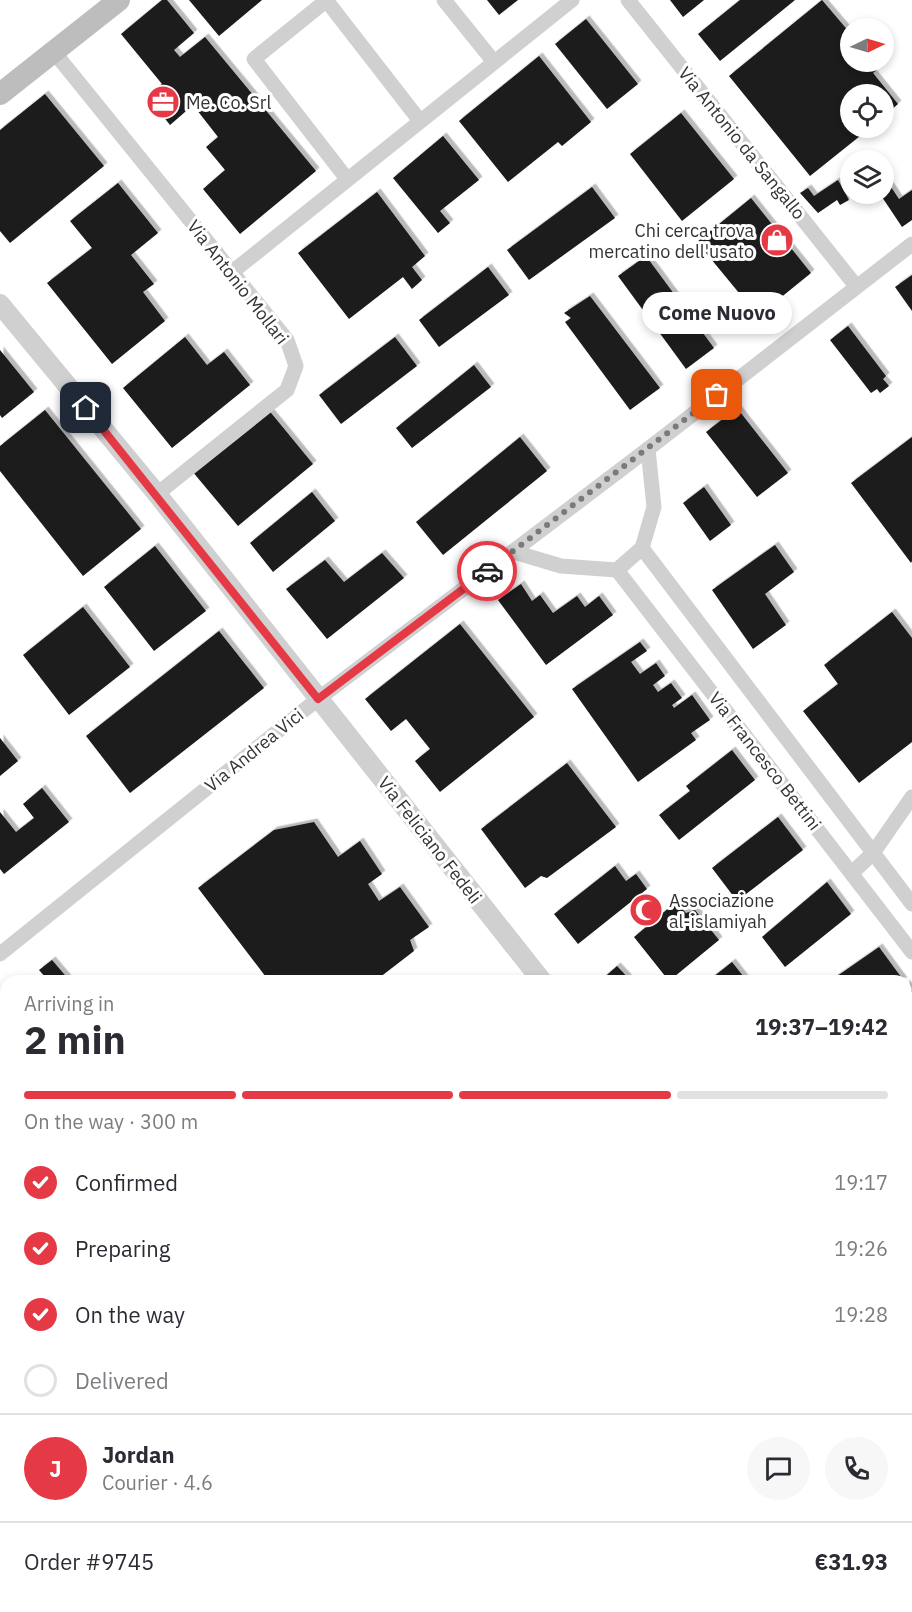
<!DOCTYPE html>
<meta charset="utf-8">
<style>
:root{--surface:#fff;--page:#f7f7f7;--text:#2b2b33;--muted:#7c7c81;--line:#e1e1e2;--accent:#e63946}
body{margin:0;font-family:"IBM Plex Sans",sans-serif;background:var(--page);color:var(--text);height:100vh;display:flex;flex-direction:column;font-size:22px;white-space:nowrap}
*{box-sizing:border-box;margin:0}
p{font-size:20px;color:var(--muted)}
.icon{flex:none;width:33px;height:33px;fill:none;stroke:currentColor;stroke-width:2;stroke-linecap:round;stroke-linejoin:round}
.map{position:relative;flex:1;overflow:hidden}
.side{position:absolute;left:0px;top:975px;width:912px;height:638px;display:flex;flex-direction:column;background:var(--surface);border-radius:18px 18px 0 0;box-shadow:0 3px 9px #0003}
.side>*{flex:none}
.needle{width:39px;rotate:85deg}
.tools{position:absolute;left:840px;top:18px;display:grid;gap:12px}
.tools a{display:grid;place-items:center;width:54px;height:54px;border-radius:50%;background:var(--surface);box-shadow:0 3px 9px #0003;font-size:30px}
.pin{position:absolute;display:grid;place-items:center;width:51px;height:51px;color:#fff;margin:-26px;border-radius:12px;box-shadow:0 3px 9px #0006}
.courier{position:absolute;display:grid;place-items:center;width:60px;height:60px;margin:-30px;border:4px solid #e63946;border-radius:50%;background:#fff;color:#222;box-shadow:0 2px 8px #0007}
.bubble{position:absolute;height:42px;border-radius:21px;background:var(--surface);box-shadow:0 3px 9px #0003;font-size:20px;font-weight:800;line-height:42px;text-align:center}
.summary em{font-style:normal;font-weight:800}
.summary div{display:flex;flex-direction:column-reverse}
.summary{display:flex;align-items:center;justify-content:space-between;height:102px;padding:0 24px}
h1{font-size:39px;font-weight:800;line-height:45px}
.bar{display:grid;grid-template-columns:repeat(4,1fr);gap:9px 6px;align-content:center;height:72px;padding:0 24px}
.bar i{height:8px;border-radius:4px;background:var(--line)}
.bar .active{background:var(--accent)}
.bar p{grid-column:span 4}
.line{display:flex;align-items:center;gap:15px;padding:0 24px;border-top:2px solid var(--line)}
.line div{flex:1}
.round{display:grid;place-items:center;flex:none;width:63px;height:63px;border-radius:32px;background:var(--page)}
ol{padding:0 24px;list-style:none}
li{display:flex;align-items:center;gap:18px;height:66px}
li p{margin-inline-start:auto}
li .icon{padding:6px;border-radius:50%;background:var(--accent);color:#fff;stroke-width:4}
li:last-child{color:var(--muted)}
li i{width:33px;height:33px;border:3px solid var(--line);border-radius:50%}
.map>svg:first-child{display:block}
.building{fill:#1a1a1a;filter:url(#shadow)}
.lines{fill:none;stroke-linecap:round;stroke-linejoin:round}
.minor{stroke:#d0d0d0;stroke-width:15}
.tertiary{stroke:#d0d0d0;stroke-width:20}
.secondary{stroke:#bdbdbd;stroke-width:22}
.done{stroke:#7a7a7a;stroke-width:6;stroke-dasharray:0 10.8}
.route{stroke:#e63946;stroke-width:8}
.labels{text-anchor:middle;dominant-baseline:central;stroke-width:6;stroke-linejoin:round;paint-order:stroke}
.poi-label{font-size:18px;fill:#333;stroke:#fff;text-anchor:start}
.street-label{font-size:18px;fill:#333;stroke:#fff}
</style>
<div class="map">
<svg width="912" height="1612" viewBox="0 0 912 1612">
<defs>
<filter id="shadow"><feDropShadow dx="3.5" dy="-3.5" stdDeviation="0" flood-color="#0004"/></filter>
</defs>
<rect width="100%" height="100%" fill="#fff"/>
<g class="building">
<path d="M162 0H167L194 33 174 50 180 57 205 37 316 171 240 234 203 189 225 170 206 147 218 137 193 105 170 125 147 96 162 84 121 34Z"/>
<path d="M189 0H262L219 36Z"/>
<path d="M487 0H518L499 15Z"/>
<path d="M670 0H704L683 17Z"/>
<path d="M740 0H795L720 61 698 34Z"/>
<path d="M822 0 850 33V62H874L879 68 873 73 898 104 884 116V94H850V128H870L810 176 729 76Z"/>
<path d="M586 19 638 84 607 109 555 44Z"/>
<path d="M539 56 591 122 562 146 558 142 508 182 459 121Z"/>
<path d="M45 94 104 166 10 243 0 231V130Z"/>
<path d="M681 113 734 179 682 221 630 154Z"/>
<path d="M443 136 479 180 440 211 450 223 438 233 393 178Z"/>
<path d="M838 180 849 200 840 205 837 200 818 213 800 193 808 188 814 196Z"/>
<path d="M887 181 899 199 912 190V220L902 227 880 194H884V184Z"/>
<path d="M118 183 158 233 131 255 154 284 143 292 165 321 112 364 47 283 92 248 70 221Z"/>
<path d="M592 187 615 218 529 280 507 250Z"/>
<path d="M377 192 425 256 412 267 422 280 412 289 403 277 349 319 298 253Z"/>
<path d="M751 198 811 273 758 316 697 242Z"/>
<path d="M646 256 714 348 686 369 618 276Z"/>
<path d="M488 267 509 295 439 347 419 320Z"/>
<path d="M912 275V311L895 287Z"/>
<path d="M590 296 660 388 630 410 565 322 571 318 564 313Z"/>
<path d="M848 326 886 376 883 379 889 386 880 393 877 389 871 393 830 340Z"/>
<path d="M185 337 207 365 224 352 250 385 172 448 123 388Z"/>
<path d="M395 337 417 366 341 424 319 395Z"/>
<path d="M0 350 34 392 2 418 0 415Z"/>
<path d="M474 365 491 387 412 448 396 428Z"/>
<path d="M267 408 313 464 238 526 192 471Z"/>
<path d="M737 408 788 473 757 497 706 432Z"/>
<path d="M45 410 141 529 83 576 0 471V446Z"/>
<path d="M520 437 547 471 443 555 416 522Z"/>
<path d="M912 437V561L911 563 851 483Z"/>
<path d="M704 487 731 525 710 541 683 503Z"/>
<path d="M312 492 335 521 273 572 250 543Z"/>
<path d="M775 545 794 572 765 594 786 625 753 649 712 590Z"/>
<path d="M155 546 206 611 154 651 104 587Z"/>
<path d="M382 553 404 578 327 639 286 589 325 560 344 582Z"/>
<path d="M521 584 532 601 540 595 553 613 577 596 585 607 599 596 613 615 546 665 498 600Z"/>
<path d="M83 607 130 667 69 715 23 655Z"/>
<path d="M892 612 912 638V742L859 783 803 711 838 684 824 665Z"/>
<path d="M460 624 534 717 440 792 415 761 430 749 406 719 391 731 365 699Z"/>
<path d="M219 631 264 688 130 793 86 736Z"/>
<path d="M640 642 647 651 631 662 640 674 656 663 665 676 653 685 658 692 671 683 682 698 672 705 674 708 692 695 710 720 691 733 696 740 638 782 572 689Z"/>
<path d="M0 738 18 761 0 776Z"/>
<path d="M732 750 755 780 679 840 659 815 690 791 686 786Z"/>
<path d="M567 763 616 827 547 878 541 876 525 888 481 829Z"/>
<path d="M42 788 69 822 4 874 0 869V812L16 832 34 818 23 804Z"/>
<path d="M778 817 803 850 737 901 712 868Z"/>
<path d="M314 822 338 857 360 841 382 874 368 884 379 901 400 887 429 927 410 940 414 951 375 981H269L198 888 274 830Z"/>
<path d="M615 866 626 881 636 874 647 889 578 944 554 914Z"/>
<path d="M827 882 851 914 785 967 762 937Z"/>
<path d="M676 902 686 913 695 910 719 940 669 981 634 937Z"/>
<path d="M879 947 904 981H830Z"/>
<path d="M52 960 70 981H42L46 978 39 970Z"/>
<path d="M732 962 747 981H708Z"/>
<path d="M617 966 631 981H600Z"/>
<path d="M906 983 912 991V1115L906 1108Z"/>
<path d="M0 1012 4 1017 6 1015V1062L0 1067Z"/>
<path d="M0 1096 6 1104V1140L0 1133Z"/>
<path d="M912 1324V1364L906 1356V1329Z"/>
<path d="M0 1405 6 1413V1444L0 1448Z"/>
<path d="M906 1484 912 1491V1518L906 1523Z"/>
<path d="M661 1606H701L708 1612H668Z"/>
<path d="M739 1606H768L764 1612H747Z"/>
</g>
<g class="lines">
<g class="minor">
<path d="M326 0 420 121"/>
<path d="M327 0 254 59 347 179"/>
<path d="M444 0 494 62"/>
<path d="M628 0 856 286"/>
<path d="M54 52 287 340 296 366 287 390 157 494"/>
<path d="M231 273 572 0"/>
<path d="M642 548 912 904"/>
<path d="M514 552 561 566 617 570 642 548 654 507 648 449"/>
<path d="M617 570 912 952"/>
<path d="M852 873 873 853 912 797"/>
<path d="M0 954 318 699 648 449 912 244"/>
<path d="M799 1606 804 1612"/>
</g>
<g class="tertiary">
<path d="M0 304 157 494 542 981"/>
<path d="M906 1440 912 1447"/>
</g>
<g class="secondary">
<path d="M0 94 119 0"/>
<path d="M902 1612 912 1599"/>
</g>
</g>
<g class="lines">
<path class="done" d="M487 571 717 395"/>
<path class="route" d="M86 408 318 699 487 571"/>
</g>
<defs>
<g id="office-disc" transform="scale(1.725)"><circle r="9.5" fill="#e63946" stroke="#fff"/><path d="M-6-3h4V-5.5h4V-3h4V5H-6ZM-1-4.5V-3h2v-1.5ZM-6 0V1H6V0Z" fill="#fff"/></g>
<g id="shop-disc" transform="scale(1.725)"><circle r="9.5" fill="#e63946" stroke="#fff"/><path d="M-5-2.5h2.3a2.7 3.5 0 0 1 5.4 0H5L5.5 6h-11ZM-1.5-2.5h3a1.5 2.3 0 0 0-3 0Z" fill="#fff"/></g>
<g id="mosque-disc" transform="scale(1.725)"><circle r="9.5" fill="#e63946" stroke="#fff"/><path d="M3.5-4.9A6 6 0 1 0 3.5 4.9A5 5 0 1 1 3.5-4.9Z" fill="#fff"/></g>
</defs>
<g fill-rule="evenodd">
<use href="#office-disc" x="163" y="102"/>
<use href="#shop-disc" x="777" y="240"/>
<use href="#mosque-disc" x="646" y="910"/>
</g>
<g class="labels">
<g class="poi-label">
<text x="186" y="102">Me. Co. Srl</text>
<text x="754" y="230" text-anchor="end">Chi cerca trova<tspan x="754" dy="21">mercatino dell'usato</tspan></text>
<text x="669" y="900">Associazione<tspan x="669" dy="21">al-islamiyah</tspan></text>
</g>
<g class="street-label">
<text transform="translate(742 143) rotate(51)">Via Antonio da Sangallo</text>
<text transform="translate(238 282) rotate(52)">Via Antonio Mollari</text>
<text transform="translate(254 750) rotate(-39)">Via Andrea Vici</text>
<text transform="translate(765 761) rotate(52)">Via Francesco Bettini</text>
<text transform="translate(430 840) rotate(52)">Via Feliciano Fedeli</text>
</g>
</g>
</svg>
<div class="tools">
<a><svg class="needle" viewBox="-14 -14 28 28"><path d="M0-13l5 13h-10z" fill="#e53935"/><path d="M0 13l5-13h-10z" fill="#7c7c81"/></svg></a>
<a><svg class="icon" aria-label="locate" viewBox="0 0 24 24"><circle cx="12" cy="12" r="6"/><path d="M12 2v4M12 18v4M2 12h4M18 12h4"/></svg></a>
<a><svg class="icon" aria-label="layers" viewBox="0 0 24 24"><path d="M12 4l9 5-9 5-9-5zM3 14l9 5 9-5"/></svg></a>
</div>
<div class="pin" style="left:717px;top:395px;background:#ea580c"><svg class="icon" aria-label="bag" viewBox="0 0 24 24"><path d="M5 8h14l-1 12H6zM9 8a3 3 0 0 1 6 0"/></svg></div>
<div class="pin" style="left:86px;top:408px;background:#1f2937"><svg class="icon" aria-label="home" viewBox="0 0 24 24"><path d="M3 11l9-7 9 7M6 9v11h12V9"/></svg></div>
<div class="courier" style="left:487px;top:571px"><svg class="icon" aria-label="car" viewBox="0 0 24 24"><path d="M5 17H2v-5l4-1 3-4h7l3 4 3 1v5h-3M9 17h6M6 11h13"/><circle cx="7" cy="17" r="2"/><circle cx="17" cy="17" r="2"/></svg></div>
<div class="bubble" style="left:642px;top:292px;width:150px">Come Nuovo</div>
<section class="side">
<div class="summary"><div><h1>2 min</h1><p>Arriving in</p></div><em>19:37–19:42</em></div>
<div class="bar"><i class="active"></i><i class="active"></i><i class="active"></i><i></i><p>On the way · 300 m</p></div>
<ol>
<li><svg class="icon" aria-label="check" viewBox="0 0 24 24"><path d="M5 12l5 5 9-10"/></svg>Confirmed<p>19:17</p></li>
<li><svg class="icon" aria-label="check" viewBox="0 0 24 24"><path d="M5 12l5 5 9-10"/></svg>Preparing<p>19:26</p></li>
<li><svg class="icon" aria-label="check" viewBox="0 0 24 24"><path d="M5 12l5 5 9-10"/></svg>On the way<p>19:28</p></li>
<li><i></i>Delivered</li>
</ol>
<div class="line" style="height:108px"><b class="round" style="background:var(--accent);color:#fff">J</b><div><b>Jordan</b><p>Courier · 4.6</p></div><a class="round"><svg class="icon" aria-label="chat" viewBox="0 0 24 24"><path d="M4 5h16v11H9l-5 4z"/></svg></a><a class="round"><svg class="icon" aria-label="phone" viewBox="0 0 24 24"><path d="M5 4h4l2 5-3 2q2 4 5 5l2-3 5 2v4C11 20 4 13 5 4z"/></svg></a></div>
<div class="line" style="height:78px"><div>Order #9745</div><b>€31.93</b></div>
</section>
</div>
